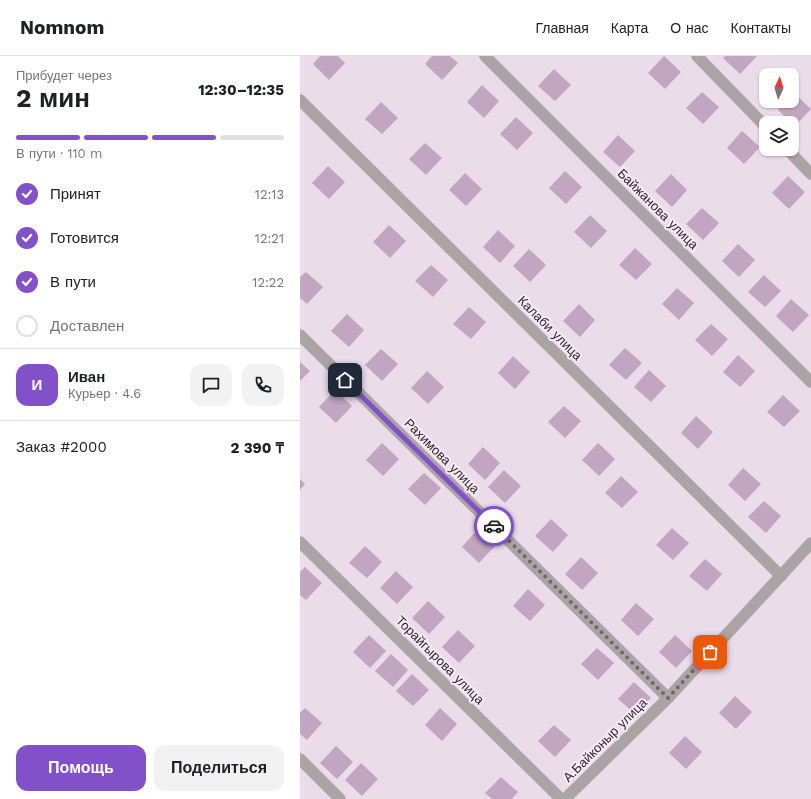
<!DOCTYPE html>
<html lang="ru">
<meta charset="utf-8">
<style>
:root{--surface:#fff;--page:#f2f2f2;--text:#202124;--muted:#757577;--line:#e0e0e0;--accent:#8251c9}
body{margin:0;font-family:"Work Sans",sans-serif;background:var(--page);color:var(--text);height:100vh;display:flex;flex-direction:column;font-size:15px;white-space:nowrap}
*{box-sizing:border-box;margin:0}
p{font-size:13px;color:var(--muted)}
.icon{flex:none;width:22px;height:22px;fill:none;stroke:currentColor;stroke-width:2;stroke-linecap:round;stroke-linejoin:round}
.map{position:relative;flex:1;overflow:hidden}
.details{display:flex;flex-direction:column;background:var(--surface);width:300px}
.details>*{flex:none}
.needle{width:26px;rotate:4deg}
.buttons{position:absolute;left:459px;top:12px;display:grid;gap:8px}
.buttons a{display:grid;place-items:center;width:40px;height:40px;border-radius:8px;background:var(--surface);box-shadow:0 1px 3px #0004;font-size:20px}
.pin{position:absolute;display:grid;place-items:center;width:34px;height:34px;color:#fff;margin:-17px;border-radius:8px;box-shadow:0 2px 6px #0006}
.courier{position:absolute;display:grid;place-items:center;width:40px;height:40px;margin:-20px;border:3px solid #8251c9;border-radius:50%;background:#fff;color:#222;box-shadow:0 1px 5px #0007}
.headline em{font-style:normal;font-weight:700}
.headline div{display:flex;flex-direction:column-reverse}
.headline{display:flex;align-items:center;justify-content:space-between;height:68px;padding:0 16px}
h1{font-size:26px;font-weight:700;line-height:30px}
.bar{display:grid;grid-template-columns:repeat(4,1fr);gap:6px 4px;align-content:center;height:48px;padding:0 16px}
.bar i{height:5px;border-radius:3px;background:var(--line)}
.bar .selected{background:var(--accent)}
.bar p{grid-column:span 4}
.line{display:flex;align-items:center;gap:10px;padding:0 16px;border-top:1px solid var(--line)}
.line div{flex:1}
.round{display:grid;place-items:center;flex:none;width:42px;height:42px;border-radius:12px;background:var(--page)}
ol{padding:0 16px;list-style:none}
li{display:flex;align-items:center;gap:12px;height:44px}
li p{margin-inline-start:auto}
li .icon{padding:4px;border-radius:50%;background:var(--accent);color:#fff;stroke-width:4}
li:last-child{color:var(--muted)}
li i{width:22px;height:22px;border:2px solid var(--line);border-radius:50%}
.button{display:flex;gap:8px;margin-top:auto;padding:8px 16px}
.button a{flex:1;height:46px;border-radius:12px;background:var(--accent);color:#fff;font-size:16px;font-weight:700;line-height:46px;text-align:center}
.button a+a{background:var(--page);color:var(--text)}
header{display:flex;align-items:center;gap:24px;box-sizing:border-box;height:56px;padding:0 20px;background:var(--surface);border-bottom:1px solid var(--line)}
header strong{font-size:19px}
nav{display:flex;gap:22px;margin-inline-start:auto;font-size:14px}
main{display:flex;flex:1;min-height:0}
.map>svg:first-child{display:block}
.building{fill:#c2a6c1}
.lines{fill:none;stroke-linecap:round;stroke-linejoin:round}
.street-casing{stroke:#c5b8c4;stroke-width:12}
.street{stroke:#aca3a4;stroke-width:11}
.done{stroke:#70666e;stroke-width:4;stroke-dasharray:0 7.2}
.route{stroke:#8251c9;stroke-width:5}
.labels{text-anchor:middle;dominant-baseline:central;stroke-width:4;stroke-linejoin:round;paint-order:stroke}
.street-label{font-size:13px;fill:#2d272c;stroke:#f8e9f8}
</style>
<header>
<strong>Nomnom</strong>
<nav><a>Главная</a><a>Карта</a><a>О нас</a><a>Контакты</a></nav>
</header>
<main>
<section class="details">
<div class="headline"><div><h1>2 мин</h1><p>Прибудет через</p></div><em>12:30–12:35</em></div>
<div class="bar"><i class="selected"></i><i class="selected"></i><i class="selected"></i><i></i><p>В пути · 110 m</p></div>
<ol>
<li><svg class="icon" aria-label="check" viewBox="0 0 24 24"><path d="M5 12l5 5 9-10"/></svg>Принят<p>12:13</p></li>
<li><svg class="icon" aria-label="check" viewBox="0 0 24 24"><path d="M5 12l5 5 9-10"/></svg>Готовится<p>12:21</p></li>
<li><svg class="icon" aria-label="check" viewBox="0 0 24 24"><path d="M5 12l5 5 9-10"/></svg>В пути<p>12:22</p></li>
<li><i></i>Доставлен</li>
</ol>
<div class="line" style="height:72px"><b class="round" style="background:var(--accent);color:#fff">И</b><div><b>Иван</b><p>Курьер · 4.6</p></div><a class="round"><svg class="icon" aria-label="chat" viewBox="0 0 24 24"><path d="M4 5h16v11H9l-5 4z"/></svg></a><a class="round"><svg class="icon" aria-label="phone" viewBox="0 0 24 24"><path d="M5 4h4l2 5-3 2q2 4 5 5l2-3 5 2v4C11 20 4 13 5 4z"/></svg></a></div>
<div class="line" style="height:52px"><div>Заказ #2000</div><b>2 390 ₸</b></div>
<div class="button"><a>Помощь</a><a>Поделиться</a></div>
</section>
<div class="map">
<svg width="511" height="743" viewBox="0 0 511 743">
<rect width="100%" height="100%" fill="#ebdcea"/>
<g class="building">
<path d="M20 0H38L45 7 29 24 13 8Z"/>
<path d="M132 0H150L158 7 142 24 125 8Z"/>
<path d="M364 0 381 16 365 33 348 17Z"/>
<path d="M425 0H457L440 18 423 2Z"/>
<path d="M254 13 271 29 255 45 238 30Z"/>
<path d="M182 29 199 45 184 62 167 46Z"/>
<path d="M402 36 419 51 403 68 386 52Z"/>
<path d="M494 37 511 53 495 70 478 54 486 45H492Z"/>
<path d="M81 46 98 62 82 78 65 63Z"/>
<path d="M216 61 233 77 217 94 200 78Z"/>
<path d="M442 75 460 91 444 108 427 92Z"/>
<path d="M318 79 335 95 320 111 303 96Z"/>
<path d="M125 87 142 102 126 119 109 103Z"/>
<path d="M28 110 45 126 29 143 12 127Z"/>
<path d="M265 115 282 131 266 148 249 132Z"/>
<path d="M165 117 182 133 166 150 149 134Z"/>
<path d="M371 118 387 134 372 151 355 135Z"/>
<path d="M488 120 505 136 489 153 472 137Z"/>
<path d="M402 152 419 167 403 184 386 168Z"/>
<path d="M290 159 307 175 291 192 274 176Z"/>
<path d="M89 169 106 185 90 202 73 186Z"/>
<path d="M198 174 215 190 200 207 183 191Z"/>
<path d="M438 188 455 204 439 221 422 205Z"/>
<path d="M335 192 352 208 336 224 319 209Z"/>
<path d="M229 193 246 209 230 226 213 210Z"/>
<path d="M131 209 148 224 133 241 115 225Z"/>
<path d="M6 216 23 231 7 248 0 242V221Z"/>
<path d="M464 219 481 235 465 251 448 236Z"/>
<path d="M377 232 394 247 379 264 362 248Z"/>
<path d="M491 243 509 259 493 276 476 260Z"/>
<path d="M279 248 295 264 280 281 263 265Z"/>
<path d="M169 251 186 266 171 283 153 268Z"/>
<path d="M47 258 64 274 49 291 31 275Z"/>
<path d="M411 268 428 283 412 300 395 284Z"/>
<path d="M325 292 342 307 326 324 309 309Z"/>
<path d="M81 293 98 308 82 325 65 309Z"/>
<path d="M438 299 455 315 440 331 423 316Z"/>
<path d="M213 300 230 316 215 333 198 317Z"/>
<path d="M0 306 10 315 0 325Z"/>
<path d="M349 314 366 330 351 346 334 331Z"/>
<path d="M127 315 144 331 128 348 111 332Z"/>
<path d="M35 334 52 350 36 367 19 351Z"/>
<path d="M483 339 500 355 484 371 467 356Z"/>
<path d="M264 350 281 365 265 382 248 366Z"/>
<path d="M396 360 413 376 398 393 381 377Z"/>
<path d="M82 387 99 403 83 420 66 404Z"/>
<path d="M298 387 315 403 299 420 282 404Z"/>
<path d="M183 391 200 407 185 424 168 408Z"/>
<path d="M443 412 461 428 445 445 428 429Z"/>
<path d="M204 414 221 430 205 447 188 431Z"/>
<path d="M124 417 141 432 125 449 108 433Z"/>
<path d="M321 420 338 436 322 452 305 437Z"/>
<path d="M0 423 5 428 0 434Z"/>
<path d="M464 445 481 460 466 477 448 461Z"/>
<path d="M251 463 268 479 253 496 235 480Z"/>
<path d="M372 472 389 487 373 504 356 489Z"/>
<path d="M177 474 195 490 179 507 162 491Z"/>
<path d="M65 490 82 506 67 522 49 507Z"/>
<path d="M281 501 298 517 282 534 265 518Z"/>
<path d="M405 503 422 518 407 535 389 520Z"/>
<path d="M5 511 22 527 6 544 0 539V516Z"/>
<path d="M96 515 113 531 97 548 80 532Z"/>
<path d="M228 533 245 549 230 565 213 550Z"/>
<path d="M128 545 145 561 129 578 112 562Z"/>
<path d="M336 547 354 563 338 580 321 564Z"/>
<path d="M158 574 175 590 159 607 142 591Z"/>
<path d="M69 579 86 595 70 612 53 596Z"/>
<path d="M375 579 392 595 376 612 359 596Z"/>
<path d="M297 592 314 607 298 624 281 608Z"/>
<path d="M91 598 108 614 93 631 75 615Z"/>
<path d="M112 618 129 634 113 650 96 635Z"/>
<path d="M334 626 351 642 335 658 318 643Z"/>
<path d="M435 640 452 656 436 673 419 657Z"/>
<path d="M5 652 22 667 7 684 0 678V657Z"/>
<path d="M140 652 157 668 142 685 125 669Z"/>
<path d="M254 669 271 684 255 701 238 685Z"/>
<path d="M385 680 402 696 386 713 369 697Z"/>
<path d="M36 690 53 706 37 723 20 707Z"/>
<path d="M61 707 78 723 62 740 45 724Z"/>
<path d="M201 721 218 736 212 743H192L185 737Z"/>
</g>
<g class="lines">
<g class="street-casing">
<g id="street">
<path d="M185 0 511 326"/>
<path d="M397 0 466 71"/>
<path d="M0 44 481 520"/>
<path d="M487 93 511 118"/>
<path d="M0 279 368 642"/>
<path d="M0 486 261 743"/>
<path d="M0 703 40 743"/>
<path d="M265 743 368 642 511 487"/>
</g>
</g>
<use href="#street" class="street"/>
</g>
<g class="lines">
<path class="done" d="M194 470 368 642 410 596"/>
<path class="route" d="M45 324 194 470"/>
</g>
<g class="labels">
<g class="street-label">
<text transform="translate(358 153) rotate(45)">Байжанова улица</text>
<text transform="translate(250 272) rotate(45)">Калаби улица</text>
<text transform="translate(142 400) rotate(45)">Рахимова улица</text>
<text transform="translate(140 604) rotate(45)">Торайгырова улица</text>
<text transform="translate(305 684) rotate(-45)">А.Байконыр улица</text>
</g>
</g>
</svg>
<div class="buttons">
<a><svg class="needle" viewBox="-14 -14 28 28"><path d="M0-13l5 13h-10z" fill="#e53935"/><path d="M0 13l5-13h-10z" fill="#757577"/></svg></a>
<a><svg class="icon" aria-label="layers" viewBox="0 0 24 24"><path d="M12 4l9 5-9 5-9-5zM3 14l9 5 9-5"/></svg></a>
</div>
<div class="pin" style="left:410px;top:596px;background:#ea580c"><svg class="icon" aria-label="bag" viewBox="0 0 24 24"><path d="M5 8h14l-1 12H6zM9 8a3 3 0 0 1 6 0"/></svg></div>
<div class="pin" style="left:45px;top:324px;background:#1f2937"><svg class="icon" aria-label="home" viewBox="0 0 24 24"><path d="M3 11l9-7 9 7M6 9v11h12V9"/></svg></div>
<div class="courier" style="left:194px;top:470px"><svg class="icon" aria-label="car" viewBox="0 0 24 24"><path d="M5 17H2v-5l4-1 3-4h7l3 4 3 1v5h-3M9 17h6M6 11h13"/><circle cx="7" cy="17" r="2"/><circle cx="17" cy="17" r="2"/></svg></div>
</div>
</main>
